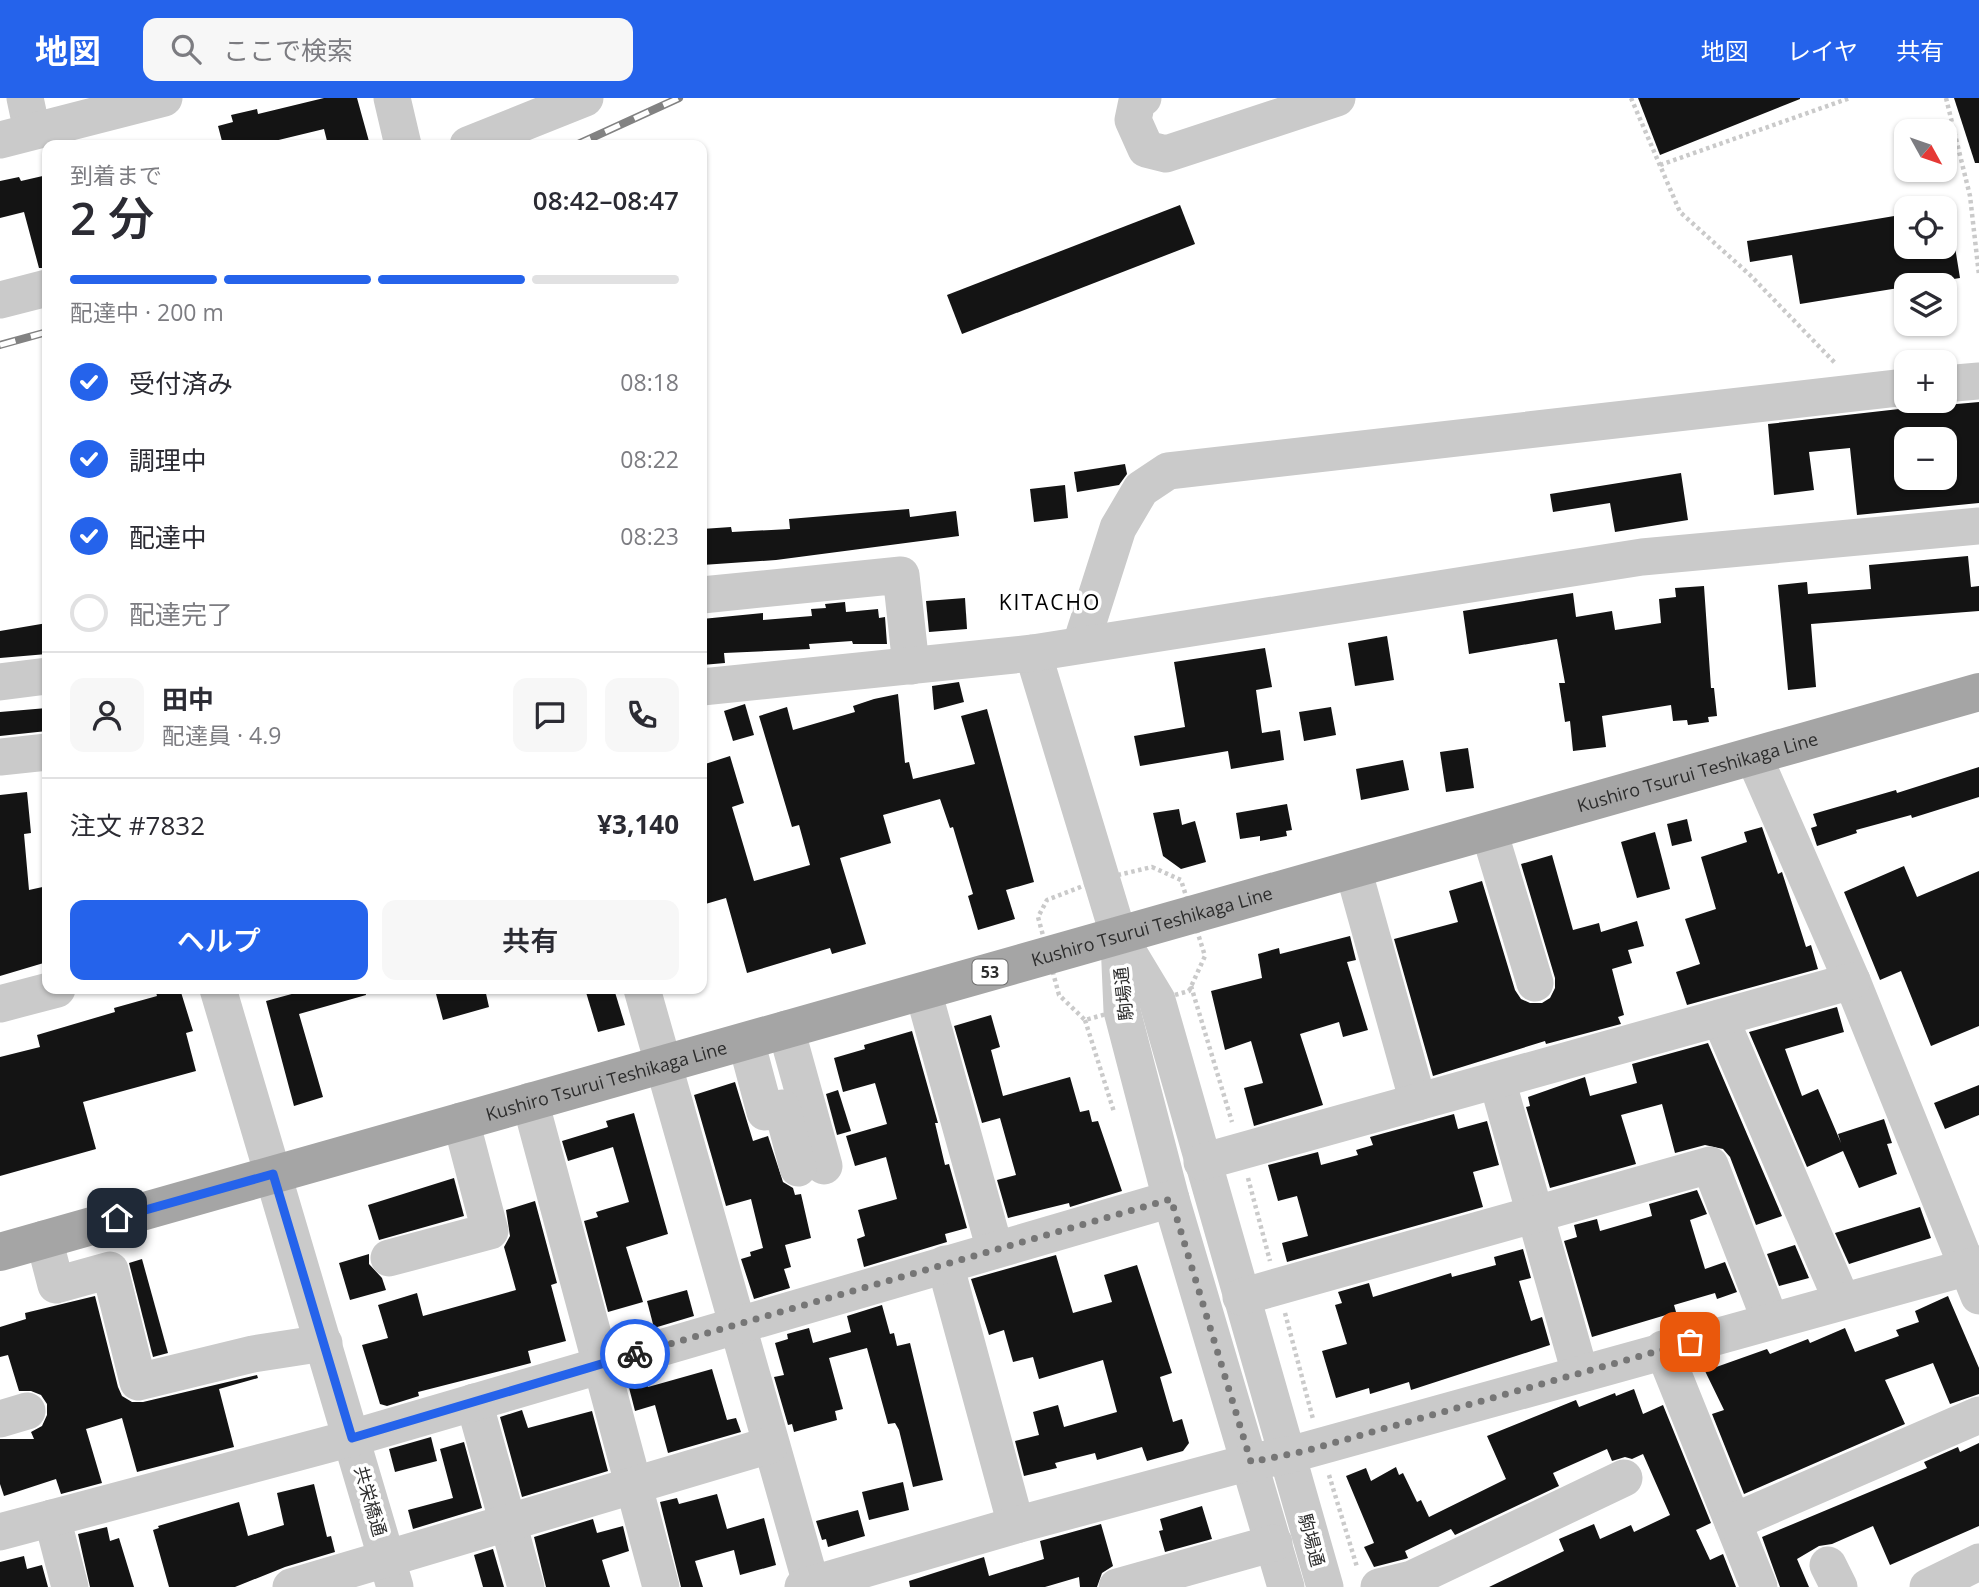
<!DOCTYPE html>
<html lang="ja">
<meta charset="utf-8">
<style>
:root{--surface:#fff;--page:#f7f7f7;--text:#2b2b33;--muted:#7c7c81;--line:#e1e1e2;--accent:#2563eb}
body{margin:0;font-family:"Open Sans","Noto Sans JP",sans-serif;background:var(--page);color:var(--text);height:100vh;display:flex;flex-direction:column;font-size:26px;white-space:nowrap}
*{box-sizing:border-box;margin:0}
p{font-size:23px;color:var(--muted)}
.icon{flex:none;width:38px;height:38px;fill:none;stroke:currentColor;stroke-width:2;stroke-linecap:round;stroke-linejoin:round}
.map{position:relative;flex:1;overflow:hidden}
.drawer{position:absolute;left:42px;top:42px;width:665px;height:854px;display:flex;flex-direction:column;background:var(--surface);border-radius:14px;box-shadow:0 2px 5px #0004}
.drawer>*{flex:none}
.needle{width:46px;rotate:130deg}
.tools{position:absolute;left:1894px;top:21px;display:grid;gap:14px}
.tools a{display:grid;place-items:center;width:63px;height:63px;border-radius:14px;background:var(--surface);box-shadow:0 2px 5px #0004;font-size:35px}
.pin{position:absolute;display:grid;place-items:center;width:60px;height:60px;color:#fff;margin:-30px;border-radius:14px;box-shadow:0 4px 10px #0006}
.courier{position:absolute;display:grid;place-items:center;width:70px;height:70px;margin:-35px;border:5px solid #2563eb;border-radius:50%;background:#fff;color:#222;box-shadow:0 2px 9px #0007}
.overview em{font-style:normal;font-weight:600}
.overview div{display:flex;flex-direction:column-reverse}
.overview{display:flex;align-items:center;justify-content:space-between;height:119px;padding:0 28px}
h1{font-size:46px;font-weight:600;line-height:52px}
.bar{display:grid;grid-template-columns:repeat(4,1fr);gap:10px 7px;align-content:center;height:84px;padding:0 28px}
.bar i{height:9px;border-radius:5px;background:var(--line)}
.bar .on{background:var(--accent)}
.bar p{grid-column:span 4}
.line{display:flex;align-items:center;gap:18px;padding:0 28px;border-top:2px solid var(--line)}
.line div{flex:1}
.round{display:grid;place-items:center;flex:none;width:74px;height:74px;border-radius:14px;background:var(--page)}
ol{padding:0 28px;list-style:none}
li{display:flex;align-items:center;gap:21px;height:77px}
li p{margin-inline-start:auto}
li .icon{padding:7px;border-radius:50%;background:var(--accent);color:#fff;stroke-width:4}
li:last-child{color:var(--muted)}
li i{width:38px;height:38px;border:4px solid var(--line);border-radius:50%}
.button{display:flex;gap:14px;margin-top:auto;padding:14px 28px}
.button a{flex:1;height:80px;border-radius:14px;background:var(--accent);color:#fff;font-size:28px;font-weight:600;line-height:80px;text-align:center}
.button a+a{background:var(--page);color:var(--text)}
header{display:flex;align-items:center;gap:42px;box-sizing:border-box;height:98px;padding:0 35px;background:var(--accent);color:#fff}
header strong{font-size:33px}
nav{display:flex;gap:38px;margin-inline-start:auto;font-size:24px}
.search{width:490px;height:63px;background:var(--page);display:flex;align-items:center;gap:18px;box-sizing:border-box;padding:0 24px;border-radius:14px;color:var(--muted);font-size:26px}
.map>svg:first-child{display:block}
.building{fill:#141414;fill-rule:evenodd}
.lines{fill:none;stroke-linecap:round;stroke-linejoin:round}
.path{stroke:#cacaca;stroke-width:4.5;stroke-dasharray:3.5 3.5;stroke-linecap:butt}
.minor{stroke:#cacaca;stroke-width:37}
.major{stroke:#a5a5a5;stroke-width:38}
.rail-casing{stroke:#828282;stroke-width:8}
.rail{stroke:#fff;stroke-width:5;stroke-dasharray:16;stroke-linecap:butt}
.done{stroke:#767676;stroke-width:7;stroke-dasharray:0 12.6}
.route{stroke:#2563eb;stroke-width:9}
.labels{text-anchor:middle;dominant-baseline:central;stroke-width:7;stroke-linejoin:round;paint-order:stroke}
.shield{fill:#fff;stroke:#6c6c6c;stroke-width:2}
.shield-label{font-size:16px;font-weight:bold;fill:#2d2d2d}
.street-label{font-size:18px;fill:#2d2d2d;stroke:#fff}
.quarter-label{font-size:21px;letter-spacing:2px;fill:#000;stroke:#fff}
</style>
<header>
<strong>地図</strong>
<div class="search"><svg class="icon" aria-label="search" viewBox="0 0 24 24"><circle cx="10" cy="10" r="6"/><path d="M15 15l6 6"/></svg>ここで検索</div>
<nav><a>地図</a><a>レイヤ</a><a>共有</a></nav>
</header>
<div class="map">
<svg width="1979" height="1489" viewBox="0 0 1979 1489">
<rect width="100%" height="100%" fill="#fff"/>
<g class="building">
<path d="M324 0H357L370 47H328L324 31 258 47H223L218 28 233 24 231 17 257 11 258 16Z"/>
<path d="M1638 0H1800V1L1660 57Z"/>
<path d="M1954 0H1979V65H1975Z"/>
<path d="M47 77V170H39L24 114 0 120V83L19 79 21 83Z"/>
<path d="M1180 107 1195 146 962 236 947 197Z"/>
<path d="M1906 116V149H1955L1960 180 1800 206 1792 157 1750 164 1747 143Z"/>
<path d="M1923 303 1946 307 1979 304V405L1857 417 1850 350 1809 354 1814 392 1774 397 1768 326 1908 310ZM1906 341H1944V380H1906Z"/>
<path d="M1125 366 1127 376 1119 387 1077 394 1074 374Z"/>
<path d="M1681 375 1688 422 1615 434 1610 405 1553 414 1550 396Z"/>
<path d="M1065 387 1068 420 1034 424 1030 391Z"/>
<path d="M909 411 910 419 956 413 959 438 776 462 702 467V431L731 429 732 434 790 431 789 421Z"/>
<path d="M1968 458 1971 489 1979 488V513L1811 526 1816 589 1788 592 1778 487 1807 484 1808 496 1871 491 1869 467Z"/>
<path d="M1704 488 1711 590H1714L1717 618 1708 619 1709 624 1688 627 1687 622 1673 623 1671 607 1602 618 1606 649 1573 653 1570 623 1565 624 1559 585H1565L1557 541 1469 556 1463 513 1573 495 1576 519 1612 513 1615 532 1661 525 1659 501 1676 499 1675 490Z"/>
<path d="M965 500 967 531 929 534 926 503Z"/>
<path d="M845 504 846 514 878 511 879 520 885 519 887 546H853L852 543 809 546 810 551 724 555 725 565 702 567V521L763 515V522L812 518 811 511 826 510 825 506Z"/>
<path d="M47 525V556L0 560V533Z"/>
<path d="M1387 538 1394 582 1355 588 1348 545Z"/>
<path d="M1265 550 1272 589 1256 592 1262 635 1280 632 1284 662 1231 671 1228 653 1140 668 1134 638 1185 629 1174 564Z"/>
<path d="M959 584 964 604 934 612 932 588Z"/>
<path d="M898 596 905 665 909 664 913 681 975 666 961 618 987 611 1034 784 1006 792 1015 821 978 832 968 798 973 796 953 729 950 730 940 701 883 717 891 745 840 760 866 846 832 856 830 850 747 875 726 800 702 807V667L730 658 744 705 732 709 754 783 810 767 799 727 792 729 759 618 787 609 793 632 855 614 853 608 874 601Z"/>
<path d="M745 606 754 637 733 643 724 613Z"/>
<path d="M1331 609 1336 637 1304 643 1299 614Z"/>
<path d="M47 610V633L0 638V614Z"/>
<path d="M1468 650 1474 690 1446 694 1440 654Z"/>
<path d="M1403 662 1409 692 1361 702 1356 671Z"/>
<path d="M1979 669V699L1912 720 1911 717 1856 732 1857 735 1817 748 1811 730 1817 728 1813 716 1896 692 1897 695Z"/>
<path d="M27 694 31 735 24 736 29 792 47 788V864L0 878V697Z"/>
<path d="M1287 706 1292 732 1286 733 1287 738 1260 743V738L1240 741 1236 715Z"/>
<path d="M1179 711 1182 727 1195 723 1206 764 1181 771 1163 758 1153 715Z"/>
<path d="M1687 721 1692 743 1672 748 1667 726Z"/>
<path d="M1762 729 1778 776 1782 774 1806 849 1811 847 1818 871 1687 907 1676 874 1700 866 1685 821 1716 811 1701 759 1747 744 1744 734Z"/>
<path d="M1655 734 1670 791 1637 800 1621 744Z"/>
<path d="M1552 757 1573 832 1599 825 1601 834 1637 823 1644 848 1628 852 1632 865 1612 871 1624 917 1618 919 1621 926 1546 946 1545 943 1433 978 1394 841 1458 824 1449 793 1482 783 1515 892 1521 901 1530 905H1542L1550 900 1555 890V880L1521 766Z"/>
<path d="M1904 768 1917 799 1979 773V928L1931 948 1901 873 1880 882 1844 794Z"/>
<path d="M1350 838 1356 862 1347 864 1368 932 1343 939 1339 924 1300 936 1323 1007 1254 1028 1244 990 1263 985 1251 943 1225 952 1211 893 1262 880 1258 856 1279 850 1280 856Z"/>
<path d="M155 891H180L193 933 186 935 196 973 83 1004 96 1051 0 1078V959L40 949 37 937 115 914 114 910 157 898Z"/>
<path d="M310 891H365L366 897 299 916 323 999 294 1008 266 903Z"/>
<path d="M437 891H485L489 909 443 922 436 896 439 895Z"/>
<path d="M585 891H614L625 927 598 934Z"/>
<path d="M1837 909 1844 934 1785 951 1802 998 1818 991 1841 1045 1838 1036 1884 1021 1892 1045 1887 1046 1897 1076 1859 1090 1843 1053 1807 1069 1749 934Z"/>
<path d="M991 917 1000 949 991 952 1003 998 1070 979 1080 1014 1089 1012 1092 1024 1098 1023 1122 1093 1070 1109 1069 1105 1008 1120 997 1082 1016 1077 1000 1020 982 1025 954 928Z"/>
<path d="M912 933 938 1025H935L945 1067 949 1066 967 1130 945 1136 947 1144 864 1169 857 1141 865 1138 858 1112 897 1101 886 1059 855 1068 846 1038 887 1026 875 985 843 994 834 960 865 951 864 947Z"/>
<path d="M1708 945 1782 1118 1756 1127 1730 1059 1723 1051 1705 1047 1675 1055 1662 1006 1621 1017 1636 1066 1550 1090 1526 1009 1530 1008 1528 999 1585 979 1590 998 1637 985 1632 966Z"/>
<path d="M735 984 753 1043 768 1038 783 1084 793 1090 795 1097 801 1096 811 1140 785 1147 791 1169 784 1171 790 1190 754 1201 741 1161 751 1158 750 1154 763 1150 751 1101 726 1108 694 997Z"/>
<path d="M1979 987V1017L1945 1031 1934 1005Z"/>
<path d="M838 992 851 1033 837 1037 826 996Z"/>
<path d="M634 1015 668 1136 626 1149 643 1204 608 1214 584 1123 598 1119 596 1114 629 1104 613 1049 568 1063 562 1043 608 1029 606 1023Z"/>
<path d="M1454 1016 1458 1031 1487 1023 1499 1067 1473 1074 1483 1109 1287 1164 1282 1145 1308 1138 1297 1098 1278 1103 1268 1067 1318 1054 1321 1067 1358 1057 1356 1052 1373 1047 1370 1039Z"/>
<path d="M454 1080 464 1118 379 1142 368 1107Z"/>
<path d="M1697 1092 1707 1116 1690 1122 1705 1171 1725 1164 1737 1194 1717 1201 1715 1195 1674 1207 1676 1214 1592 1239 1564 1143 1577 1139 1574 1127 1597 1121 1600 1133 1652 1118 1649 1106Z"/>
<path d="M535 1103 557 1185 551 1187 566 1243 528 1253 531 1265 418 1294 419 1298 387 1308 380 1306 362 1247 388 1240 378 1207 417 1195 423 1218 516 1192 504 1149 510 1138 506 1112Z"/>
<path d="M1920 1109 1931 1140 1849 1166 1835 1135Z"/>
<path d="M1795 1147 1809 1180 1779 1188 1767 1156Z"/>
<path d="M1523 1151 1531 1180 1519 1183 1531 1223 1542 1219 1550 1247 1411 1292 1409 1284 1370 1296 1369 1290 1336 1300 1322 1253 1347 1246 1335 1207 1342 1205 1338 1194 1369 1185 1373 1199 1451 1175 1452 1179 1496 1167 1494 1159Z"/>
<path d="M369 1156V1166L382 1180 386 1192 350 1202 339 1165Z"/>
<path d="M1056 1157 1073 1215 1112 1204 1104 1177 1137 1167 1172 1275 1160 1279 1173 1324 1182 1321 1189 1345 1183 1353 1147 1363 1142 1349 1097 1362 1095 1355 1055 1365 1057 1370 1024 1378 1015 1343 1039 1337 1033 1314 1058 1307 1064 1329 1117 1314 1103 1262 1039 1281 1033 1259 1013 1264 1004 1232 989 1237 971 1181Z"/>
<path d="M142 1161 168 1255 153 1259 129 1165Z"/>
<path d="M687 1192 694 1218 654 1230 647 1203Z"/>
<path d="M95 1198 118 1289 122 1298 132 1304H143L257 1277 258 1280 219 1291 234 1349 137 1374 122 1320 86 1331 102 1385 61 1396 56 1381 4 1398 0 1386V1341H34L31 1334 42 1328 47 1317V1306L41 1297 31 1293H19L8 1257 0 1259V1229L26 1221 25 1215Z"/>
<path d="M1948 1198 1979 1270V1296L1950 1306 1933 1265 1885 1282 1905 1326 1744 1396 1712 1316 1724 1312 1705 1273 1767 1251 1770 1256 1808 1241 1810 1245 1845 1230 1855 1254 1899 1238 1896 1232 1919 1224 1915 1213Z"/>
<path d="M882 1207 890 1236 894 1235 897 1248 910 1245 943 1382 913 1389 899 1332 895 1325 888 1326 867 1250 829 1260 843 1311 835 1313 837 1322 794 1334 792 1326 788 1327 774 1279 784 1277 775 1245 788 1241 787 1236 809 1230 813 1245 851 1234 847 1218Z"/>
<path d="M712 1271 727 1322 736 1320 741 1334 668 1355 655 1307 635 1313 627 1282 640 1278 641 1283 646 1282 648 1289Z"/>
<path d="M1634 1291 1643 1316 1663 1307 1711 1425 1696 1432 1710 1462 1723 1456 1736 1489H1489L1564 1453 1559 1441 1594 1426 1600 1441 1631 1427 1634 1434 1670 1417 1643 1356 1632 1361 1625 1359 1612 1363 1607 1351 1553 1375 1559 1388 1455 1437 1451 1431 1405 1453 1408 1460 1405 1461 1374 1469 1364 1449 1374 1445 1346 1378 1366 1370 1371 1383 1396 1369 1399 1377 1403 1375 1417 1404 1421 1402 1429 1419 1506 1381 1487 1338 1576 1302 1579 1309 1615 1295 1616 1298Z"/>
<path d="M522 1312 528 1330 592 1313 608 1373 522 1399 500 1319Z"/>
<path d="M431 1339 437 1363 395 1374 389 1351Z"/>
<path d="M464 1344 482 1410 413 1431 408 1412 453 1400 440 1351Z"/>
<path d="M1979 1345V1428L1890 1467 1873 1428 1832 1446 1819 1448 1797 1461 1809 1489H1780L1762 1439 1927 1370 1924 1364 1958 1349 1960 1354Z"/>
<path d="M903 1384 909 1412 869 1422 862 1394Z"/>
<path d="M314 1386 327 1439 331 1438 335 1454 285 1469 235 1489H169L153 1432 159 1430 158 1428 239 1404 248 1438 284 1427 277 1395Z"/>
<path d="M717 1396 727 1431 764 1420 776 1467 740 1477 734 1452 695 1463 703 1489H681L660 1404 677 1400 679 1406Z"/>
<path d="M1202 1408 1212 1441 1165 1454 1159 1433 1163 1432 1160 1421Z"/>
<path d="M858 1412 865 1438 828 1449 826 1441 822 1442 816 1423Z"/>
<path d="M593 1421 597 1435 623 1428 629 1453 602 1462 610 1489H546L534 1439Z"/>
<path d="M1101 1426 1113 1468 1102 1475 1097 1489H1080L1079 1479 1045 1489H910L909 1483 984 1459 989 1478 1044 1461 1040 1443Z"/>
<path d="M107 1429 110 1443 119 1440 134 1489H90L78 1436Z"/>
<path d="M493 1451 504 1489H483L474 1457Z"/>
<path d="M24 1458 27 1471 42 1467 48 1489H0V1464Z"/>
</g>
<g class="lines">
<g class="path">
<path d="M1631 0 1680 114 1750 177 1836 266"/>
<path d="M1946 0 1970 98 1979 177"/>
<path d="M1660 67 1850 0"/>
<path d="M1152 769 1181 782 1205 858 1189 893 1085 922 1059 897 1038 819 1047 802 1101 781Z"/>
<path d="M1191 888 1232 1024"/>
<path d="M1085 922 1114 1014"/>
<path d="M1248 1080 1270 1163"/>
<path d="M1285 1215 1313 1321"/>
<path d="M1329 1377 1357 1469"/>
</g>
<g class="minor">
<path d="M25 0 32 33"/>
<path d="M392 0 403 47"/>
<path d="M1143 0 1137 3 1133 22 1146 51 1166 56 1337 0"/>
<path d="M0 42 164 0"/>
<path d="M468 47 585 0"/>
<path d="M0 202 47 190"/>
<path d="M1944 286 1979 283"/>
<path d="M702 497 901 477 911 568"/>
<path d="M1081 546 1118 430 1141 391 1168 373 1906 289"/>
<path d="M1033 555 1119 839 1157 902 1325 1489"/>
<path d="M0 584 47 578"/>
<path d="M702 589 1033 555 1642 459 1979 428"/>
<path d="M0 659 47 654"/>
<path d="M1754 659 1852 883 1979 1198"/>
<path d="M1489 733 1535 885"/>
<path d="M1353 771 1418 1004"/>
<path d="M1119 843 1122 913 1171 1101 1286 1489"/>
<path d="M218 891 395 1489"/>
<path d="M642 891 812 1489"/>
<path d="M923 893 995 1152"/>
<path d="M0 906 57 891"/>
<path d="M1720 920 1842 1203"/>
<path d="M786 931 824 1068"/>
<path d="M746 943 765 1014 782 1010 798 1070"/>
<path d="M1497 982 1580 1275"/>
<path d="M530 1003 661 1489"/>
<path d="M1202 1064 1852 883"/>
<path d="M44 1141 56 1187 110 1172 138 1284 253 1256 324 1245"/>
<path d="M389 1160 490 1133 461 1023"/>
<path d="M945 1166 1016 1427"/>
<path d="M1241 1199 1710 1067 1770 1222"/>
<path d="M1663 1251 1759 1489"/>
<path d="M474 1304 526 1489"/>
<path d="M0 1321 27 1313"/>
<path d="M52 1420 70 1489"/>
<path d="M1733 1424 1979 1317"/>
<path d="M0 1434 352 1340 1171 1101"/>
<path d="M1828 1467 1839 1489"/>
<path d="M291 1489 770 1347"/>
<path d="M803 1489 1016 1427 1250 1364 1289 1357 1979 1166"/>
<path d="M1117 1489 1274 1445"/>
<path d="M1379 1489 1412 1481 1624 1380"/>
<path d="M1928 1489 1979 1464"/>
</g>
<path class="major" id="s1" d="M0 1154 1979 594"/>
<g class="rail-casing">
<g id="rail">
<path d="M576 47 679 0"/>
<path d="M0 247 47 234"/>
</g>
</g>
<use href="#rail" class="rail"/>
</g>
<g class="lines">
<path class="done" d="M635 1256 1171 1101 1251 1364 1305 1353 1690 1244"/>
<path class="route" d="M117 1120 273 1076 352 1340 635 1256"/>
</g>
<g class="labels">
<rect class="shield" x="972.5" y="861.5" width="35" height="25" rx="5"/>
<g class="shield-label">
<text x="990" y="874">53</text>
</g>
<g class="street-label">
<text stroke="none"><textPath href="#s1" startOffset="1764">Kushiro Tsurui Teshikaga Line</textPath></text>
<text stroke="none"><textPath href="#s1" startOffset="1197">Kushiro Tsurui Teshikaga Line</textPath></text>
<text transform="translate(1123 896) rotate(-96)">駒場通</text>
<text stroke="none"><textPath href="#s1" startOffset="630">Kushiro Tsurui Teshikaga Line</textPath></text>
<text transform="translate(371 1403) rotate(74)">共栄橋通</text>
<text transform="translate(1312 1442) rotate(75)">駒場通</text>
</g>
<g class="quarter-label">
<text x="1050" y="504">KITACHO</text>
</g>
</g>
</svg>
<div class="tools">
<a><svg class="needle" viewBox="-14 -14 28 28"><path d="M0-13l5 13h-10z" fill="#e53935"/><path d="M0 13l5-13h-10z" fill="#7c7c81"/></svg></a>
<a><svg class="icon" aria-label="locate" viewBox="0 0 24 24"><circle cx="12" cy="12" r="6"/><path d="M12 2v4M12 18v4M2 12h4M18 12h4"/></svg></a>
<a><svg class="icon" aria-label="layers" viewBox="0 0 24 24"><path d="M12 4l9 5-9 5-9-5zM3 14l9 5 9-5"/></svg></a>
<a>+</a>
<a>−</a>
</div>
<div class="pin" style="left:1690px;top:1244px;background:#ea580c"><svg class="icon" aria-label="bag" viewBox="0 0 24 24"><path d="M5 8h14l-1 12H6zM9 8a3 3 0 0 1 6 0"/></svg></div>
<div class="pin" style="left:117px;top:1120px;background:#1f2937"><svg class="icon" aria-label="home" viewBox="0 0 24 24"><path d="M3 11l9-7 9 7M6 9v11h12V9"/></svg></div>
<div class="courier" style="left:635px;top:1256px"><svg class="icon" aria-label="bike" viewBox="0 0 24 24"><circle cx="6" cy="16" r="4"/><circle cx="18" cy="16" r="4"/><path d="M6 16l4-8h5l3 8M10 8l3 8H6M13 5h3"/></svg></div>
<section class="drawer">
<div class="overview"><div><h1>2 分</h1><p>到着まで</p></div><em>08:42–08:47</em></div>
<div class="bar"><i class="on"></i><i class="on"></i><i class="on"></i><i></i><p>配達中 · 200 m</p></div>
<ol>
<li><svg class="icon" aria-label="check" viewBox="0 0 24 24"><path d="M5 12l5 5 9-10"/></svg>受付済み<p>08:18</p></li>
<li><svg class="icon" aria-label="check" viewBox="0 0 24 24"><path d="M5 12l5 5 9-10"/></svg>調理中<p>08:22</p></li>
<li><svg class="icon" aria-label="check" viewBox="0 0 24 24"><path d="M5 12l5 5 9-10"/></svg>配達中<p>08:23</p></li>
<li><i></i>配達完了</li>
</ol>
<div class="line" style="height:126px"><a class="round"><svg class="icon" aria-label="person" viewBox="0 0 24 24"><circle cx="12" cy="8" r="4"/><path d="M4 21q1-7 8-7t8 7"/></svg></a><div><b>田中</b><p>配達員 · 4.9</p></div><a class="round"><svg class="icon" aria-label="chat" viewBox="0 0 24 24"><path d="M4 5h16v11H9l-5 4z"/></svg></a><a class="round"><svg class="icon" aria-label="phone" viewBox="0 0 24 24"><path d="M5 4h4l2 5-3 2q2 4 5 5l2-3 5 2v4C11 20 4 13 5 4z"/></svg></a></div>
<div class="line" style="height:91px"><div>注文 #7832</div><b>¥3,140</b></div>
<div class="button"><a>ヘルプ</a><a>共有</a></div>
</section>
</div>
